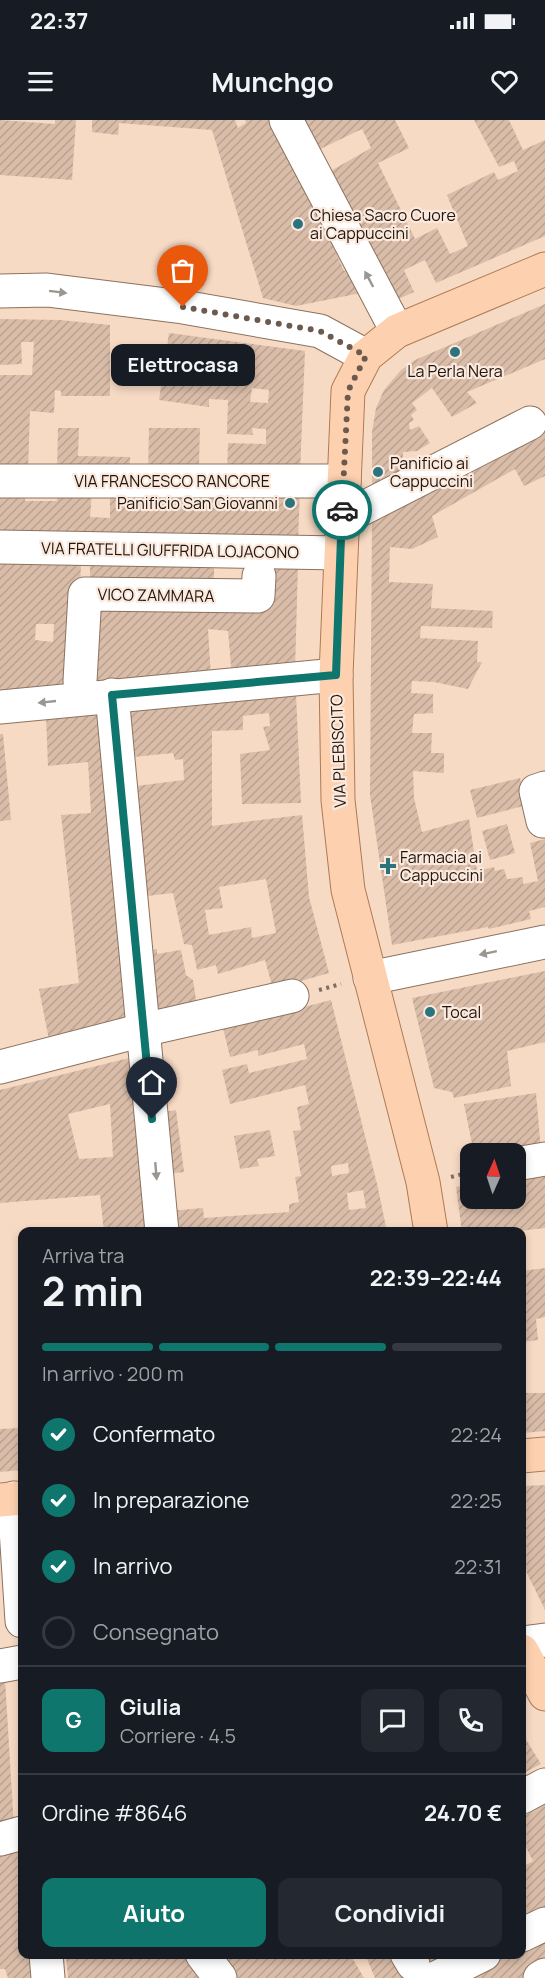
<!DOCTYPE html>
<html lang="it">
<meta charset="utf-8">
<style>
:root{--surface:#171b24;--page:#242831;--text:#f1f3f6;--muted:#9ea1a6;--line:#363941;--accent:#0f766e}
body{margin:0;font-family:Manrope,sans-serif;background:var(--page);color:var(--text);height:100vh;display:flex;flex-direction:column;font-size:22px;white-space:nowrap}
*{box-sizing:border-box;margin:0}
p{font-size:20px;color:var(--muted)}
.icon{flex:none;width:33px;height:33px;fill:none;stroke:currentColor;stroke-width:2;stroke-linecap:round;stroke-linejoin:round}
.map{position:relative;flex:1;overflow:hidden}
.drawer{position:absolute;left:18px;top:1107px;width:508px;height:732px;display:flex;flex-direction:column;background:var(--surface);border-radius:12px;box-shadow:0 3px 9px #0003}
.drawer>*{flex:none}
.needle{width:39px;rotate:3deg}
.controls{position:absolute;left:460px;top:1023px;display:grid;gap:12px}
.controls a{display:grid;place-items:center;width:66px;height:66px;border-radius:12px;background:var(--surface);box-shadow:0 3px 9px #0003;font-size:30px}
.pin{position:absolute;display:grid;place-items:center;width:51px;height:51px;color:#fff;margin:-62px -26px;border-radius:50% 50% 50% 0;rotate:-45deg;box-shadow:0 0 6px #0007}
.pin .icon{rotate:45deg}
.courier{position:absolute;display:grid;place-items:center;width:60px;height:60px;margin:-30px;border:4px solid #0f766e;border-radius:50%;background:#fff;color:#222;box-shadow:0 2px 8px #0007}
.bubble{position:absolute;height:42px;border-radius:12px;background:var(--surface);box-shadow:0 3px 9px #0003;font-size:20px;font-weight:700;line-height:42px;text-align:center}
.summary em{font-style:normal;font-weight:700}
.summary div{display:flex;flex-direction:column-reverse}
.summary{display:flex;align-items:center;justify-content:space-between;height:102px;padding:0 24px}
h1{font-size:39px;font-weight:700;line-height:45px}
.bar{display:grid;grid-template-columns:repeat(4,1fr);gap:9px 6px;align-content:center;height:72px;padding:0 24px}
.bar i{height:8px;border-radius:4px;background:var(--line)}
.bar .active{background:var(--accent)}
.bar p{grid-column:span 4}
.line{display:flex;align-items:center;gap:15px;padding:0 24px;border-top:2px solid var(--line)}
.line div{flex:1}
.round{display:grid;place-items:center;flex:none;width:63px;height:63px;border-radius:12px;background:var(--page)}
ol{padding:0 24px;list-style:none}
li{display:flex;align-items:center;gap:18px;height:66px}
li p{margin-inline-start:auto}
li .icon{padding:6px;border-radius:50%;background:var(--accent);color:#fff;stroke-width:4}
li:last-child{color:var(--muted)}
li i{width:33px;height:33px;border:3px solid var(--line);border-radius:50%}
.action{display:flex;gap:12px;margin-top:auto;padding:12px 24px}
.action a{flex:1;height:69px;border-radius:12px;background:var(--accent);color:#fff;font-size:24px;font-weight:700;line-height:69px;text-align:center}
.action a+a{background:var(--page);color:var(--text)}
.status{display:flex;justify-content:space-between;align-items:center;height:42px;padding:0 30px;background:var(--surface);direction:ltr}
.status svg{height:16px;fill:currentColor}
header{display:flex;justify-content:space-between;align-items:center;height:78px;padding:0 24px;background:var(--surface);font-size:27px;font-weight:700}
.map>svg:first-child{display:block}
.building{fill:url(#building-hatch);fill-rule:evenodd}
.lines{fill:none;stroke-linecap:round;stroke-linejoin:round}
.minor-casing{stroke:#8c725f;stroke-width:35}
.major-casing{stroke:#ae7b54;stroke-width:35}
.path{stroke:#806e5f;stroke-width:4;stroke-dasharray:3 4.5;stroke-linecap:butt}
.minor{stroke:#fff;stroke-width:33}
.major{stroke:#fdd1b0;stroke-width:33}
.oneway{fill:#9a9692}
.done{stroke:#6b5a4d;stroke-width:6;stroke-dasharray:0 10.8}
.route{stroke:#0f766e;stroke-width:8}
.poi-dot{fill:#2b737d;stroke:#fbe9dd;stroke-width:2}
.labels{text-anchor:middle;dominant-baseline:central;stroke-width:4.5;stroke-linejoin:round;paint-order:stroke}
.poi-label{font-size:16px;fill:#1f150d;stroke:#fbe9dd;text-anchor:start}
.street-label{font-size:16px;fill:#1f150d;stroke:#fbe9dd}
</style>
<div class="status"><b>22:37</b><svg viewBox="0 0 49 12"><path d="M0 12V9h3v3zM5 12V6h3v6zM10 12V3h3v9zM15 12V0h3v12zM26 1h20v11H26zM47 4h2v5h-2z"/></svg></div>
<header><svg class="icon" aria-label="menu" viewBox="0 0 24 24"><path d="M4 6h16M4 12h16M4 18h16"/></svg>Munchgo<svg class="icon" aria-label="heart" viewBox="0 0 24 24"><path d="M12 20l-8-8c-3-5 5-10 8-4 3-6 11-1 8 4z"/></svg></header>
<div class="map">
<svg width="545" height="1858" viewBox="0 0 545 1858">
<defs>
<pattern id="building-hatch" width="6" height="6" patternUnits="userSpaceOnUse" patternTransform="scale(1.5)"><rect width="6" height="6" fill="#dabda9"/><path d="M-1 1l2-2M0 6l6-6M5 7l2-2" fill="none" stroke="#bba290"/></pattern>
</defs>
<rect width="100%" height="100%" fill="#f7dac4"/>
<g class="building">
<path d="M0 0 55 4V0H76L72 60 0 55Z"/>
<path d="M92 0H235L238 8 246 3 245 0H277L344 151 351 147 361 173 296 186 263 178 212 10 119 3 118 15 92 12Z"/>
<path d="M302 0H395L409 28 378 43 415 119 437 108 450 134 468 126 447 75 494 52 498 60 518 51 514 41 499 47 474 0H509L523 30 545 20V116L436 163 425 140 404 150 414 172 394 181 329 52 371 28 367 19 362 9 318 30Z"/>
<path d="M545 184V239L467 272 477 283 452 297 432 268 412 283 417 290 411 295 414 300 409 303 410 310 419 306 430 323 417 331 403 332 402 358 372 370V312L376 288 384 270 401 250 415 240Z"/>
<path d="M0 199 60 200 110 205V276H61V271L55 270 54 293 30 291 28 352H0V255H32L34 222H21L22 244 0 245Z"/>
<path d="M169 213 305 231 300 353H227L228 323 266 324V309L252 308 253 315 227 314 228 280 209 279V287L159 280ZM252 268 269 270 268 283 250 282Z"/>
<path d="M58 308H79L78 336 130 337 129 353 57 351Z"/>
<path d="M149 308H200L199 346 148 353Z"/>
<path d="M545 311V356L524 366 515 349 432 396 438 417 412 429 390 427 389 462 433 464 431 488 493 491 492 508 421 506 420 518 478 521 477 542H482L468 569 434 562 412 561 411 573 433 574V593L414 594 412 613H432L431 633H444V653L413 651 414 678 422 712 469 699 477 751 494 747 495 751 504 749 507 759 523 757V764L538 761 530 723 545 719V787L529 791 531 799 489 809 488 807 392 825 370 675 372 396 447 358 451 364 517 328 516 326Z"/>
<path d="M300 371 298 421 0 417V373L25 374V381H57V372L92 373 90 397 110 398V372Z"/>
<path d="M90 441 214 443V468L90 466Z"/>
<path d="M0 442 81 443 76 570 0 577ZM36 504H54L53 522 35 520Z"/>
<path d="M266 444 298 446 295 551 232 557 228 511 208 509 211 558 83 569 100 485 208 486Z"/>
<path d="M296 574 301 683 242 684 240 634 270 630 263 607 270 606 269 593 243 596V610L212 611V706L302 695 309 777 329 853 273 869 265 840 218 854 216 845 197 850 192 825 184 824 173 773 138 777 128 667 184 660 183 639 175 640 173 633 123 638 120 590ZM266 759 276 813 252 818 251 807 209 815 205 790 223 788 219 767Z"/>
<path d="M103 590 134 904 50 925 39 869 79 863 61 695 91 693 88 642 48 646 46 596Z"/>
<path d="M0 614H3L11 700 0 701Z"/>
<path d="M520 658 527 685 477 698 470 670Z"/>
<path d="M507 704 515 733 490 740 482 711Z"/>
<path d="M157 829V834L181 830 186 855 193 860 197 886 149 899 143 831Z"/>
<path d="M545 851V922L507 931 511 966 454 978 452 972 434 968 412 878Z"/>
<path d="M331 880 378 1068 387 1112H170L169 1091 203 1088 204 1098 289 1092V1084L299 1082 295 1057 301 1056 293 1011 301 1010 297 987 309 984 305 965 230 984 222 950 247 944 249 953 307 939 304 924 258 936V930L230 937 223 908ZM348 1043 349 1053 332 1056 331 1046ZM363 1070 366 1088 349 1090 347 1073Z"/>
<path d="M133 937 150 1112H104L100 1075 0 1083V970ZM110 984 113 1037 79 1039 68 994Z"/>
<path d="M536 973 541 1031 474 1034 464 984Z"/>
<path d="M176 990 184 1052 166 1054 159 993Z"/>
<path d="M270 1010 275 1036 257 1039 259 1046 240 1049 234 1016Z"/>
<path d="M545 1046V1108L510 1112H462L456 1067 471 1064V1078H516V1051Z"/>
<path d="M545 1148V1197L536 1199 538 1220 522 1222V1151Z"/>
<path d="M522 1273H545V1311L522 1313Z"/>
<path d="M22 1308V1350L0 1352V1309Z"/>
<path d="M545 1365V1490L522 1443V1366Z"/>
<path d="M5 1559 14 1707 0 1711V1560Z"/>
<path d="M522 1613 541 1644 522 1654Z"/>
<path d="M545 1685V1792L522 1803V1747L533 1741 526 1727 522 1729V1697Z"/>
<path d="M21 1729 22 1834H29L31 1858H8L5 1849H0V1735Z"/>
<path d="M545 1817V1847L525 1858H464L510 1834H522V1829Z"/>
<path d="M66 1834H191L210 1858H68Z"/>
<path d="M214 1834H350L364 1858H231Z"/>
<path d="M365 1834H396L410 1855 404 1858H375Z"/>
<path d="M419 1834H453L427 1846Z"/>
</g>
<g class="lines">
<g class="minor-casing">
<g id="minor">
<path d="M286 0 397 211"/>
<path d="M0 171 47 170 183 187 320 211 366 236"/>
<path d="M0 361H344"/>
<path d="M342 399 530 303"/>
<path d="M0 427 340 433"/>
<path d="M80 561 85 474 258 476 259 456"/>
<path d="M112 575 162 1112"/>
<path d="M0 587 336 555"/>
<path d="M545 668 536 671 543 701H545"/>
<path d="M370 858 545 822"/>
<path d="M0 947 143 910 292 876"/>
<path d="M516 1044 545 1039"/>
<path d="M14 1378 22 1501"/>
<path d="M522 1523 545 1520"/>
<path d="M0 1546 22 1542"/>
<path d="M522 1677 545 1665"/>
<path d="M0 1719 22 1713"/>
<path d="M522 1815 545 1804"/>
<path d="M46 1834 48 1858"/>
<path d="M202 1834 220 1858"/>
<path d="M407 1834 413 1844"/>
<path d="M436 1858 484 1834"/>
<path d="M540 1858 545 1855"/>
</g>
</g>
<g class="major-casing">
<g id="major">
<path d="M431 1112 423 1062 348 770 338 680 336 555 348 271 366 236 397 211 545 149"/>
<path d="M522 1336 545 1334"/>
<path d="M0 1380 22 1378"/>
<path d="M522 1531 545 1574"/>
</g>
</g>
<g class="path">
<path d="M319 870 341 864"/>
<path d="M451 1057 471 1052"/>
</g>
<use href="#minor" class="minor"/>
<use href="#major" class="major"/>
</g>
<defs><path id="oneway-solid" d="M-6-.8H1V-3.2L6.5 0L1 3.2V.8H-6Z" transform="scale(1.5)"/></defs>
<g class="oneway">
<use href="#oneway-solid" transform="translate(369 159) rotate(-118)"/>
<use href="#oneway-solid" transform="translate(58 172) rotate(7)"/>
<use href="#oneway-solid" transform="translate(47 582) rotate(174)"/>
<use href="#oneway-solid" transform="translate(488 833) rotate(168)"/>
<use href="#oneway-solid" transform="translate(156 1051) rotate(85)"/>
</g>
<g class="lines">
<path class="done" d="M183 187 320 211 366 236 348 271 342 390"/>
<path class="route" d="M152 999 112 575 336 555 342 390"/>
</g>
<g class="poi-dot">
<circle cx="298" cy="104" r="6"/>
<circle cx="455" cy="232" r="6"/>
<circle cx="378" cy="352" r="6"/>
<circle cx="290" cy="383" r="6"/>
<path d="M385 737h6v6h6v6h-6v6h-6v-6h-6v-6h6z"/>
<circle cx="430" cy="892" r="6"/>
</g>
<g class="labels">
<g class="poi-label">
<text x="310" y="95">Chiesa Sacro Cuore<tspan x="310" dy="18">ai Cappuccini</tspan></text>
<text x="455" y="251" text-anchor="middle">La Perla Nera</text>
<text x="390" y="343">Panificio ai<tspan x="390" dy="18">Cappuccini</tspan></text>
<text x="278" y="383" text-anchor="end">Panificio San Giovanni</text>
<text x="400" y="737">Farmacia ai<tspan x="400" dy="18">Cappuccini</tspan></text>
<text x="442" y="892">Tocal</text>
</g>
<g class="street-label">
<text x="172" y="361">VIA FRANCESCO RANCORE</text>
<text transform="translate(170 430) rotate(1)">VIA FRATELLI GIUFFRIDA LOJACONO</text>
<text transform="translate(156 475) rotate(1)">VICO ZAMMARA</text>
<text transform="translate(338 631) rotate(-92)">VIA PLEBISCITO</text>
</g>
</g>
</svg>
<div class="controls">
<a><svg class="needle" viewBox="-14 -14 28 28"><path d="M0-13l5 13h-10z" fill="#e53935"/><path d="M0 13l5-13h-10z" fill="#9ea1a6"/></svg></a>
</div>
<div class="pin" style="left:183px;top:187px;background:#ea580c"><svg class="icon" aria-label="bag" viewBox="0 0 24 24"><path d="M5 8h14l-1 12H6zM9 8a3 3 0 0 1 6 0"/></svg></div>
<div class="pin" style="left:152px;top:999px;background:#1f2937"><svg class="icon" aria-label="home" viewBox="0 0 24 24"><path d="M3 11l9-7 9 7M6 9v11h12V9"/></svg></div>
<div class="courier" style="left:342px;top:390px"><svg class="icon" aria-label="car" viewBox="0 0 24 24"><path d="M5 17H2v-5l4-1 3-4h7l3 4 3 1v5h-3M9 17h6M6 11h13"/><circle cx="7" cy="17" r="2"/><circle cx="17" cy="17" r="2"/></svg></div>
<div class="bubble" style="left:111px;top:224px;width:144px">Elettrocasa</div>
<section class="drawer">
<div class="summary"><div><h1>2 min</h1><p>Arriva tra</p></div><em>22:39–22:44</em></div>
<div class="bar"><i class="active"></i><i class="active"></i><i class="active"></i><i></i><p>In arrivo · 200 m</p></div>
<ol>
<li><svg class="icon" aria-label="check" viewBox="0 0 24 24"><path d="M5 12l5 5 9-10"/></svg>Confermato<p>22:24</p></li>
<li><svg class="icon" aria-label="check" viewBox="0 0 24 24"><path d="M5 12l5 5 9-10"/></svg>In preparazione<p>22:25</p></li>
<li><svg class="icon" aria-label="check" viewBox="0 0 24 24"><path d="M5 12l5 5 9-10"/></svg>In arrivo<p>22:31</p></li>
<li><i></i>Consegnato</li>
</ol>
<div class="line" style="height:108px"><b class="round" style="background:var(--accent);color:#fff">G</b><div><b>Giulia</b><p>Corriere · 4.5</p></div><a class="round"><svg class="icon" aria-label="chat" viewBox="0 0 24 24"><path d="M4 5h16v11H9l-5 4z"/></svg></a><a class="round"><svg class="icon" aria-label="phone" viewBox="0 0 24 24"><path d="M5 4h4l2 5-3 2q2 4 5 5l2-3 5 2v4C11 20 4 13 5 4z"/></svg></a></div>
<div class="line" style="height:78px"><div>Ordine #8646</div><b>24.70 €</b></div>
<div class="action"><a>Aiuto</a><a>Condividi</a></div>
</section>
</div>
